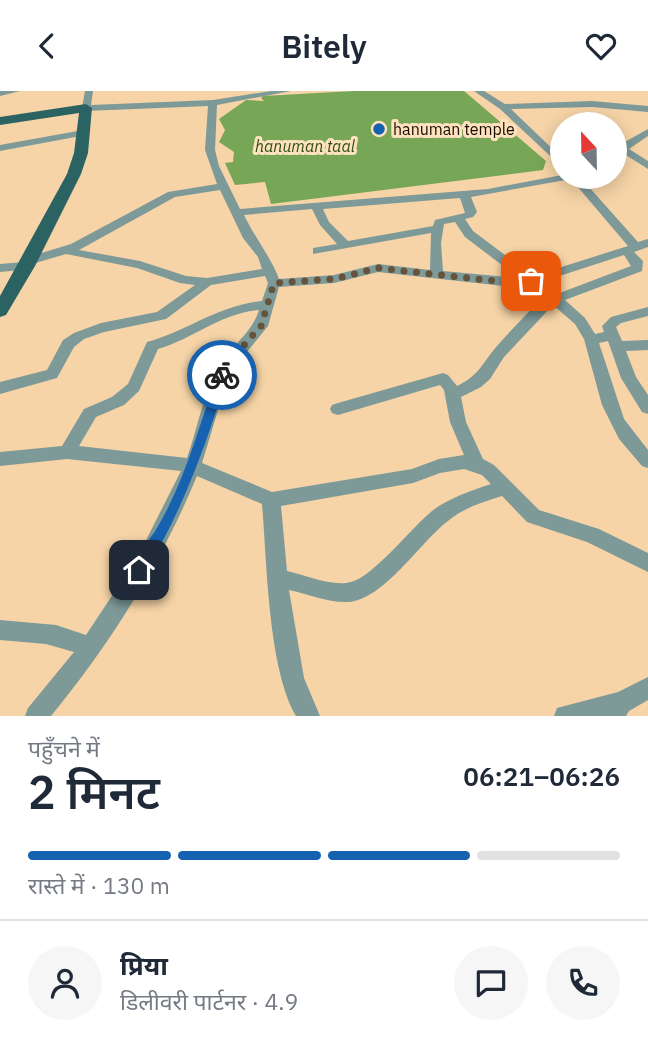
<!DOCTYPE html>
<html lang="hi">
<meta charset="utf-8">
<style>
:root{--surface:#fff;--page:#f6f6f7;--text:#1f2937;--muted:#747a83;--line:#e0e1e3;--accent:#1662b1}
body{margin:0;font-family:"IBM Plex Sans","Noto Sans Devanagari",sans-serif;background:var(--page);color:var(--text);height:100vh;display:flex;flex-direction:column;font-size:26px;white-space:nowrap}
*{box-sizing:border-box;margin:0}
p{font-size:23px;color:var(--muted)}
.icon{flex:none;width:38px;height:38px;fill:none;stroke:currentColor;stroke-width:2;stroke-linecap:round;stroke-linejoin:round}
.map{position:relative;height:625px;overflow:hidden}
.panel{display:flex;flex-direction:column;background:var(--surface);flex:1}
.panel>*{flex:none}
.needle{width:46px;rotate:338deg}
.controls{position:absolute;left:550px;top:21px;display:grid;gap:14px}
.controls a{display:grid;place-items:center;width:77px;height:77px;border-radius:50%;background:var(--surface);box-shadow:0 4px 18px #0003;font-size:35px}
.pin{position:absolute;display:grid;place-items:center;width:60px;height:60px;color:#fff;margin:-30px;border-radius:14px;box-shadow:0 4px 10px #0006}
.courier{position:absolute;display:grid;place-items:center;width:70px;height:70px;margin:-35px;border:5px solid #1662b1;border-radius:50%;background:#fff;color:#222;box-shadow:0 2px 9px #0007}
.headline em{font-style:normal;font-weight:600}
.headline div{display:flex;flex-direction:column-reverse}
.headline{display:flex;align-items:center;justify-content:space-between;height:119px;padding:0 28px}
h1{font-size:46px;font-weight:600;line-height:52px}
.bar{display:grid;grid-template-columns:repeat(4,1fr);gap:10px 7px;align-content:center;height:84px;padding:0 28px}
.bar i{height:9px;border-radius:5px;background:var(--line)}
.bar .current{background:var(--accent)}
.bar p{grid-column:span 4}
.line{display:flex;align-items:center;gap:18px;padding:0 28px;border-top:2px solid var(--line)}
.line div{flex:1}
.round{display:grid;place-items:center;flex:none;width:74px;height:74px;border-radius:37px;background:var(--page)}
header{display:flex;justify-content:space-between;align-items:center;height:91px;padding:0 28px;background:var(--surface);font-size:32px;font-weight:600}
.map>svg:first-child{display:block}
.water{fill:#77a656}
.lines{fill:none;stroke-linecap:round;stroke-linejoin:round}
.minor{fill:#7d9998;fill-rule:evenodd}
.major{fill:#2b6362;fill-rule:evenodd}
.route{fill:#1662b1}
.done{stroke:#66533b;stroke-width:7;stroke-dasharray:0 12.6}
.poi-dot{fill:#1662b1;stroke:#fee2bf;stroke-width:2.5}
.labels{text-anchor:middle;dominant-baseline:central;stroke-width:6;stroke-linejoin:round;paint-order:stroke}
.far-poi-label{font-size:16px;fill:#190d01;stroke:#fee2bf;text-anchor:start}
.far-water-label{font-size:16px;font-style:italic;fill:#2f4e16;stroke:#fee2bf}
</style>
<header><svg class="icon" aria-label="back" viewBox="0 0 24 24"><path d="M15 5l-7 7 7 7"/></svg>Bitely<svg class="icon" aria-label="heart" viewBox="0 0 24 24"><path d="M12 20l-8-8c-3-5 5-10 8-4 3-6 11-1 8 4z"/></svg></header>
<div class="map">
<svg width="648" height="625" viewBox="0 0 648 625">
<rect width="100%" height="100%" fill="#f6d4a7"/>
<path class="water" d="M354 0H464L546 70 543 79 271 113 265 91 235 94 225 72 233 71 234 61 219 51 225 39 219 28 246 9 264 10 261 7 263 5Z"/>
<g class="lines">
<g class="minor">
<path d="M0 0H20L0 5Z"/>
<path d="M85 0H93L91 14 213 9 271 0H291L217 14 215 59 219 75 240 118 488 98 562 84 580 86 638 151 648 148V156L634 161 643 170 642 180 565 209 585 227 595 243 604 241 602 235 611 226 648 216V225L621 232 616 236 622 250 648 249V259L626 260 636 286 648 304V323L642 321 621 287 608 250 599 252 624 328 648 359V377L642 375 619 348 602 314 584 248 575 233 553 214 504 266 490 288 481 296 461 306 466 331 483 368 494 374 539 419 599 438 648 462V481L587 451 527 431 502 405C483 411 463 417 448 430 420 451 384 509 348 511 329 512 308 503 289 499L304 587 320 625H296C268 577 267 470 262 413L197 385C161 472 111 552 51 625H25L28 617 74 561 46 553 0 549V529L56 534 86 544 137 467 181 380 67 368 0 375V361L62 355 84 318 112 306 128 293 147 251C187 240 219 214 262 210L268 192 265 185 211 194 166 228 104 241 84 248 74 256 57 287 0 303V291L47 279 63 249 74 242 101 232 157 221 195 194 180 192 137 177 66 163 32 173 31 178 0 181V173L24 171 25 167 71 153 168 101 217 93 205 59 208 15 86 20 82 17ZM571 88 628 155 533 185 473 140 465 128 473 126 477 121 471 106ZM220 99 243 147 258 166 262 178 207 187 186 185 140 170 79 159 175 106ZM460 107 465 122 435 129 433 135 348 150 329 131 323 118ZM312 118 320 134 337 153 313 157V163L431 142 430 179 378 173 334 184 279 188C271 166 255 147 244 124ZM455 131 465 146 519 187 443 180 441 152 444 133ZM624 164 631 175 557 203 541 191ZM378 181 513 196 528 194 545 207 540 209C526 224 511 239 497 255 482 272 480 284 457 295L448 284 443 282 338 312 332 314 330 318 332 322 338 324 440 294 444 299 450 331 464 364 439 368 412 378 272 401 202 372 229 283 268 235 279 196 334 192ZM259 219C251 245 226 258 215 282 202 309 197 339 187 367L79 355 96 326 124 314 139 300 158 258C193 248 221 222 259 219ZM464 378 482 384 491 393C470 400 449 407 432 420 412 436 373 486 351 491 332 496 305 484 287 480L281 415 413 392 440 382Z"/>
<path d="M474 0H484L505 13 592 10 648 15V21L592 16 511 18 562 67V76L500 18Z"/>
<path d="M648 38V45L629 58 648 70V78L621 61 614 63V57Z"/>
<path d="M83 39 88 42 86 44 0 60V54Z"/>
<path d="M648 586V609L629 620 626 625H554L557 617 618 601Z"/>
</g>
<path class="major" d="M86 13 92 17 88 62 81 83 35 175 6 224 0 226V205L67 83 74 62 79 22 0 34V26Z"/>
</g>
<path class="route" d="M222 280 228 284C205 356 183 419 144 483H134C129 471 151 448 157 437 185 390 199 335 217 284Z"/>
<g class="lines">
<path class="done" d="M222 284 230 270 261 235 274 192 334 188 378 177 513 192 531 190"/>
</g>
<circle class="poi-dot" cx="379" cy="38" r="7"/>
<g class="labels">
<g class="far-poi-label">
<text x="393" y="38">hanuman temple</text>
</g>
<g class="far-water-label">
<text x="305" y="55">hanuman taal</text>
</g>
</g>
</svg>
<div class="controls">
<a><svg class="needle" viewBox="-14 -14 28 28"><path d="M0-13l5 13h-10z" fill="#e53935"/><path d="M0 13l5-13h-10z" fill="#747a83"/></svg></a>
</div>
<div class="pin" style="left:531px;top:190px;background:#ea580c"><svg class="icon" aria-label="bag" viewBox="0 0 24 24"><path d="M5 8h14l-1 12H6zM9 8a3 3 0 0 1 6 0"/></svg></div>
<div class="pin" style="left:139px;top:479px;background:#1f2937"><svg class="icon" aria-label="home" viewBox="0 0 24 24"><path d="M3 11l9-7 9 7M6 9v11h12V9"/></svg></div>
<div class="courier" style="left:222px;top:284px"><svg class="icon" aria-label="bike" viewBox="0 0 24 24"><circle cx="6" cy="16" r="4"/><circle cx="18" cy="16" r="4"/><path d="M6 16l4-8h5l3 8M10 8l3 8H6M13 5h3"/></svg></div>
</div>
<section class="panel">
<div class="headline"><div><h1>2 मिनट</h1><p>पहुँचने में</p></div><em>06:21–06:26</em></div>
<div class="bar"><i class="current"></i><i class="current"></i><i class="current"></i><i></i><p>रास्ते में · 130 m</p></div>
<div class="line" style="height:126px"><a class="round"><svg class="icon" aria-label="person" viewBox="0 0 24 24"><circle cx="12" cy="8" r="4"/><path d="M4 21q1-7 8-7t8 7"/></svg></a><div><b>प्रिया</b><p>डिलीवरी पार्टनर · 4.9</p></div><a class="round"><svg class="icon" aria-label="chat" viewBox="0 0 24 24"><path d="M4 5h16v11H9l-5 4z"/></svg></a><a class="round"><svg class="icon" aria-label="phone" viewBox="0 0 24 24"><path d="M5 4h4l2 5-3 2q2 4 5 5l2-3 5 2v4C11 20 4 13 5 4z"/></svg></a></div>
</section>
